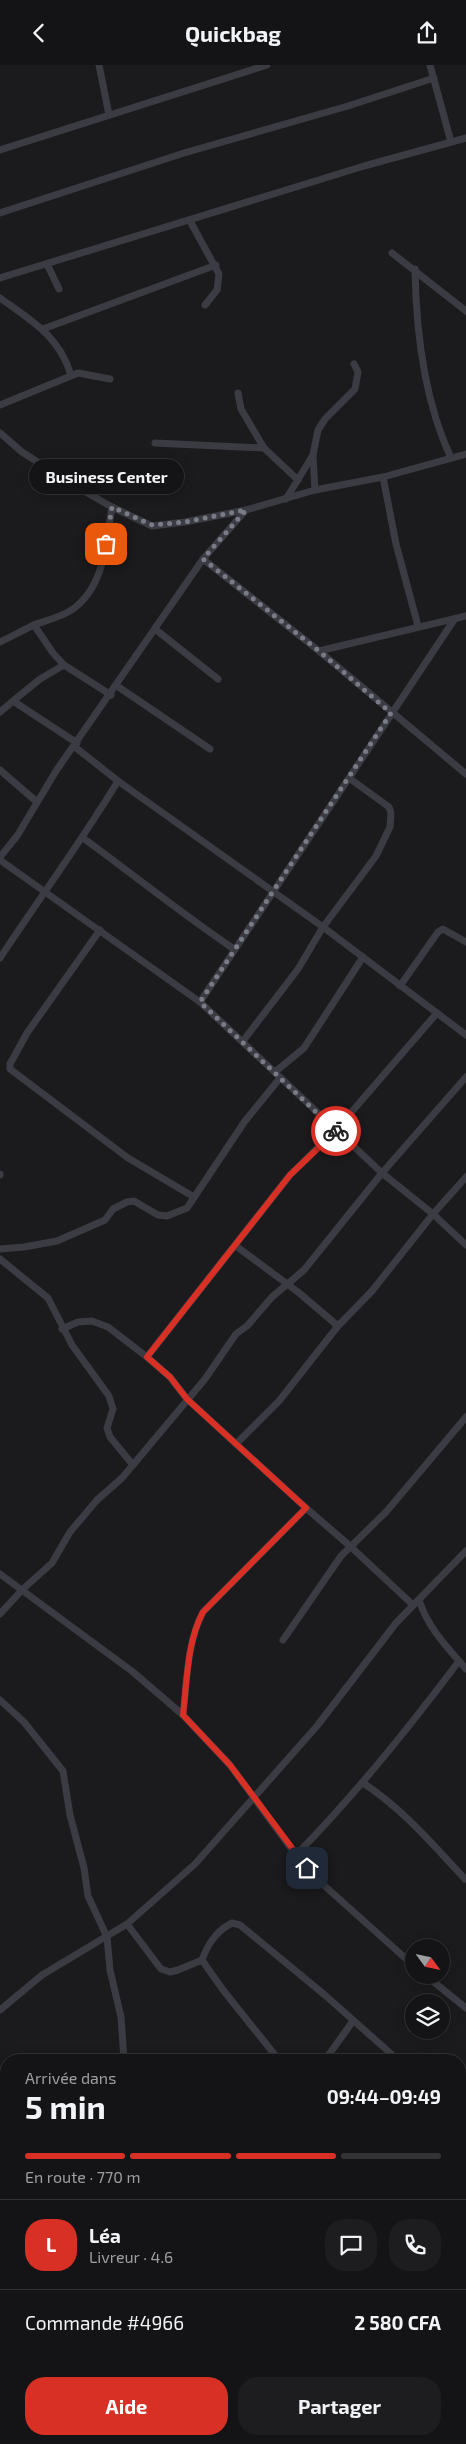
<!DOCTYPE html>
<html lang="fr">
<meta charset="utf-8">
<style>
:root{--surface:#141416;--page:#1d1d1f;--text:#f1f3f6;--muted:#9d9ea1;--line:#333335;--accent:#d93025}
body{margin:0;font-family:"Exo 2",sans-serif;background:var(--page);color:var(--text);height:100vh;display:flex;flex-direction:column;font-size:19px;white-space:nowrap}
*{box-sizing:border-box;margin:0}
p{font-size:16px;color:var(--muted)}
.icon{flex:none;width:28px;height:28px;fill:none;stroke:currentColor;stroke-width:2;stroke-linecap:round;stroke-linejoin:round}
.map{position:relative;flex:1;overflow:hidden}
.details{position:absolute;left:0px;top:1989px;width:466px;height:391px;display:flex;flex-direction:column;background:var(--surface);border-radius:20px 20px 0 0;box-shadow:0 2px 12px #0003,0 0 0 1px var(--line)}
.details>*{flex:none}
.needle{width:32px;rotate:123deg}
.controls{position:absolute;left:405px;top:1874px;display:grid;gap:10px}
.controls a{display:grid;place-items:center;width:45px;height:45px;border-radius:50%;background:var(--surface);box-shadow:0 2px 12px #0003,0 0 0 1px var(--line);font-size:25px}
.pin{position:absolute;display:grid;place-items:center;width:42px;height:42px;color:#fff;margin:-21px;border-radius:10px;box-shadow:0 2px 8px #0006}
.courier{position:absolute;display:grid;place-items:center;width:50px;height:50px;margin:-25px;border:4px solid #d93025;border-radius:50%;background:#fff;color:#222;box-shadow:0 1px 6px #0007}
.bubble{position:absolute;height:35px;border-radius:18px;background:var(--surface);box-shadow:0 2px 12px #0003,0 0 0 1px var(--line);font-size:16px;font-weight:700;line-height:35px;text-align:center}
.overview em{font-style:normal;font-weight:700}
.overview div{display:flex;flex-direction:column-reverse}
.overview{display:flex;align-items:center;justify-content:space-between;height:85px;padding:0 25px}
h1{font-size:32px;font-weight:700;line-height:38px}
.bar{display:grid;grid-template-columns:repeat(4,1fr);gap:8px 5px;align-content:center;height:60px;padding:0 25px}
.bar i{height:6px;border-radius:4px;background:var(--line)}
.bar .selected{background:var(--accent)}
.bar p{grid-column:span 4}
.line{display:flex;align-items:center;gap:12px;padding:0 25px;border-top:1px solid var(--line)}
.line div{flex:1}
.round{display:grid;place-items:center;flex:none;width:52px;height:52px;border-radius:20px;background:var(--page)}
.action{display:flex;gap:10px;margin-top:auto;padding:10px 25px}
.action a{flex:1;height:58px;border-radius:20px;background:var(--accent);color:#fff;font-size:20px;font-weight:700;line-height:58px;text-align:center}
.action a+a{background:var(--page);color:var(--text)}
header{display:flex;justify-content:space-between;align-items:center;height:65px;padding:0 25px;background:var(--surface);font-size:22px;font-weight:700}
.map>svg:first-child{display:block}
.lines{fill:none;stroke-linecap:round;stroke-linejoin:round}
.minor{stroke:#3b3c43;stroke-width:7}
.done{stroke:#797c86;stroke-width:5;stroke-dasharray:0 9}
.route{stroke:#d93025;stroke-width:6}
</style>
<header><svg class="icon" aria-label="back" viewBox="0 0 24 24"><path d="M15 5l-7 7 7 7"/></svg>Quickbag<svg class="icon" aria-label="share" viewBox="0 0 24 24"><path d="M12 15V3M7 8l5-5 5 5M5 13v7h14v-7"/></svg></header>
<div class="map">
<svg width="466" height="2379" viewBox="0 0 466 2379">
<rect width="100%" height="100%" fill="#1b1a1d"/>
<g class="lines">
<g class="minor">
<path d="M99 0 109 50"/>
<path d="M430 0 451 77"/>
<path d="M0 85 267 0"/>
<path d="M0 148 184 88 348 41 434 13"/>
<path d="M190 156 219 209 217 225 205 240"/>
<path d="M392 188 466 246"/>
<path d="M47 199 59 224"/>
<path d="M415 204C416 267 424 335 451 393"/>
<path d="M0 213 364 101 466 73"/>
<path d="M0 233C32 256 59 271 71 310"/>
<path d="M43 264 216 200"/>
<path d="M0 340 78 308 110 314"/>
<path d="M0 368 22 387 77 422 112 442 152 461 185 457 246 445 315 425 383 412 466 389"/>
<path d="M155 378 264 383 241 344 238 328"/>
<path d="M264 383 298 415"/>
<path d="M313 391 315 425"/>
<path d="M383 412 396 479 418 561"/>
<path d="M286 434 313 390 318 365 325 354 355 324 358 307 354 299"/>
<path d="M203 494 319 586 466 709"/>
<path d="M34 560 53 588 64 600"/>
<path d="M155 564 218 614"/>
<path d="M0 577C11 572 23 565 34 560 47 555 62 552 73 544 105 521 106 477 112 442"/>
<path d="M319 586 466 551"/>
<path d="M117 621 210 684"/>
<path d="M13 636 40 614 64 600 111 630"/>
<path d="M0 647 13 636 77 678"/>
<path d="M75 682 118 716 323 862 466 970"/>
<path d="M0 705 37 737"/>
<path d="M83 773C134 810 182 849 234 884"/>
<path d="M0 792 17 771 56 706 203 494 246 445"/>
<path d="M0 795 200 937 382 1108 433 1149 466 1180"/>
<path d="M100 865 27 968 10 999V1004L128 1093 194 1132"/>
<path d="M0 893C39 834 81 777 118 716"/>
<path d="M400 921 438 867 443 864 466 877"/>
<path d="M200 937 454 555"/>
<path d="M243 976 298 904 323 862 376 791 390 762 391 748 389 742 349 713"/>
<path d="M275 1007 304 983 363 892"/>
<path d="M0 1110V1109"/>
<path d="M236 1181 298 1227 338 1261"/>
<path d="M0 1184 24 1182 57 1176 105 1155 113 1144 127 1137 134 1136 158 1150 167 1151 187 1143 245 1056 280 1013"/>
<path d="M0 1194 48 1233 72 1280 109 1331 113 1344 107 1363 110 1372 133 1400"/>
<path d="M62 1264 78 1257 92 1256 108 1262 147 1292 170 1312 187 1334 306 1443 350 1481 413 1540"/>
<path d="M147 1292 290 1110 336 1065 437 948"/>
<path d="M236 1379 279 1336 338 1261 372 1226 433 1149 466 1112"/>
<path d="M0 1509 133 1607 183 1650 230 1700 296 1790 318 1815 414 1901"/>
<path d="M419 1535C428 1563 447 1582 466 1604"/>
<path d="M0 1549 23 1524 52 1498 70 1467 97 1435 122 1413 205 1314 236 1269 247 1261 272 1232 304 1205 382 1108 466 1012"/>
<path d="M283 1575 341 1491 386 1447 466 1352"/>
<path d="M0 1635 24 1657 63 1706 70 1750 84 1803 88 1831 107 1872 110 1905 121 1952 124 1995"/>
<path d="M183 1650C187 1616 187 1577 203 1547L306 1443"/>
<path d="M363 1718C403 1744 433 1780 465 1814"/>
<path d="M296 1790C356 1729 408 1664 459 1596"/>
<path d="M127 1859 161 1904 170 1907 178 1905 202 1895C208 1879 216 1866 232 1858L240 1860 326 1931 398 1995"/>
<path d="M202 1895 223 1925 279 1995"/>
<path d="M425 1910 466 1943"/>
<path d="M0 1945 42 1910 127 1859 195 1799 317 1661 396 1558 466 1486"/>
<path d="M325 1995 353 1956"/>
<path d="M460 2173 466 2170"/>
<path d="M289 2374 290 2379"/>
</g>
</g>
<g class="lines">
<path class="done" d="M106 479 112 442 152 460 185 457 246 445 203 494 319 586 391 648 200 937 336 1066"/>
<path class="route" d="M307 1803 230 1700 183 1650C187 1616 187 1577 203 1547L306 1443 187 1334 170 1312 147 1292 290 1110 336 1066"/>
</g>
</svg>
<div class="controls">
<a><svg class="needle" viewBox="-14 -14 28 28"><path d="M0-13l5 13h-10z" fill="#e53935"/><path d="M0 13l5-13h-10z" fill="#9d9ea1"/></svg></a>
<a><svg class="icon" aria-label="layers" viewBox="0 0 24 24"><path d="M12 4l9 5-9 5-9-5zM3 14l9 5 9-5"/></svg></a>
</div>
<div class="pin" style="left:106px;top:479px;background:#ea580c"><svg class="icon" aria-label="bag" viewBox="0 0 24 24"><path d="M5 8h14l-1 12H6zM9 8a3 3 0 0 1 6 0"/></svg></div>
<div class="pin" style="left:307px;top:1803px;background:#1f2937"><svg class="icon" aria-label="home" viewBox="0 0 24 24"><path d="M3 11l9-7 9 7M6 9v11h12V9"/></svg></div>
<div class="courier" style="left:336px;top:1066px"><svg class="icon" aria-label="bike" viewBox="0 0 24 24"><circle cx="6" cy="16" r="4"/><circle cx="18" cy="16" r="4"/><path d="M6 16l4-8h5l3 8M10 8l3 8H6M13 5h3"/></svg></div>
<div class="bubble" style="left:29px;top:394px;width:155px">Business Center</div>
<section class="details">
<div class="overview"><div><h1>5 min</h1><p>Arrivée dans</p></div><em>09:44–09:49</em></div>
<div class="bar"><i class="selected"></i><i class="selected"></i><i class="selected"></i><i></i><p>En route · 770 m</p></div>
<div class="line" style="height:90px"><b class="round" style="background:var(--accent);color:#fff">L</b><div><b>Léa</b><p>Livreur · 4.6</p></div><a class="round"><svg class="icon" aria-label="chat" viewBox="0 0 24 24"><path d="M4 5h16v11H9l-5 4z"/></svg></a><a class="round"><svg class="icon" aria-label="phone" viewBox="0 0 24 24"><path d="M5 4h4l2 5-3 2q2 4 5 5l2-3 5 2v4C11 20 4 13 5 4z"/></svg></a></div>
<div class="line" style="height:65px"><div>Commande #4966</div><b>2 580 CFA</b></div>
<div class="action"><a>Aide</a><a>Partager</a></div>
</section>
</div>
